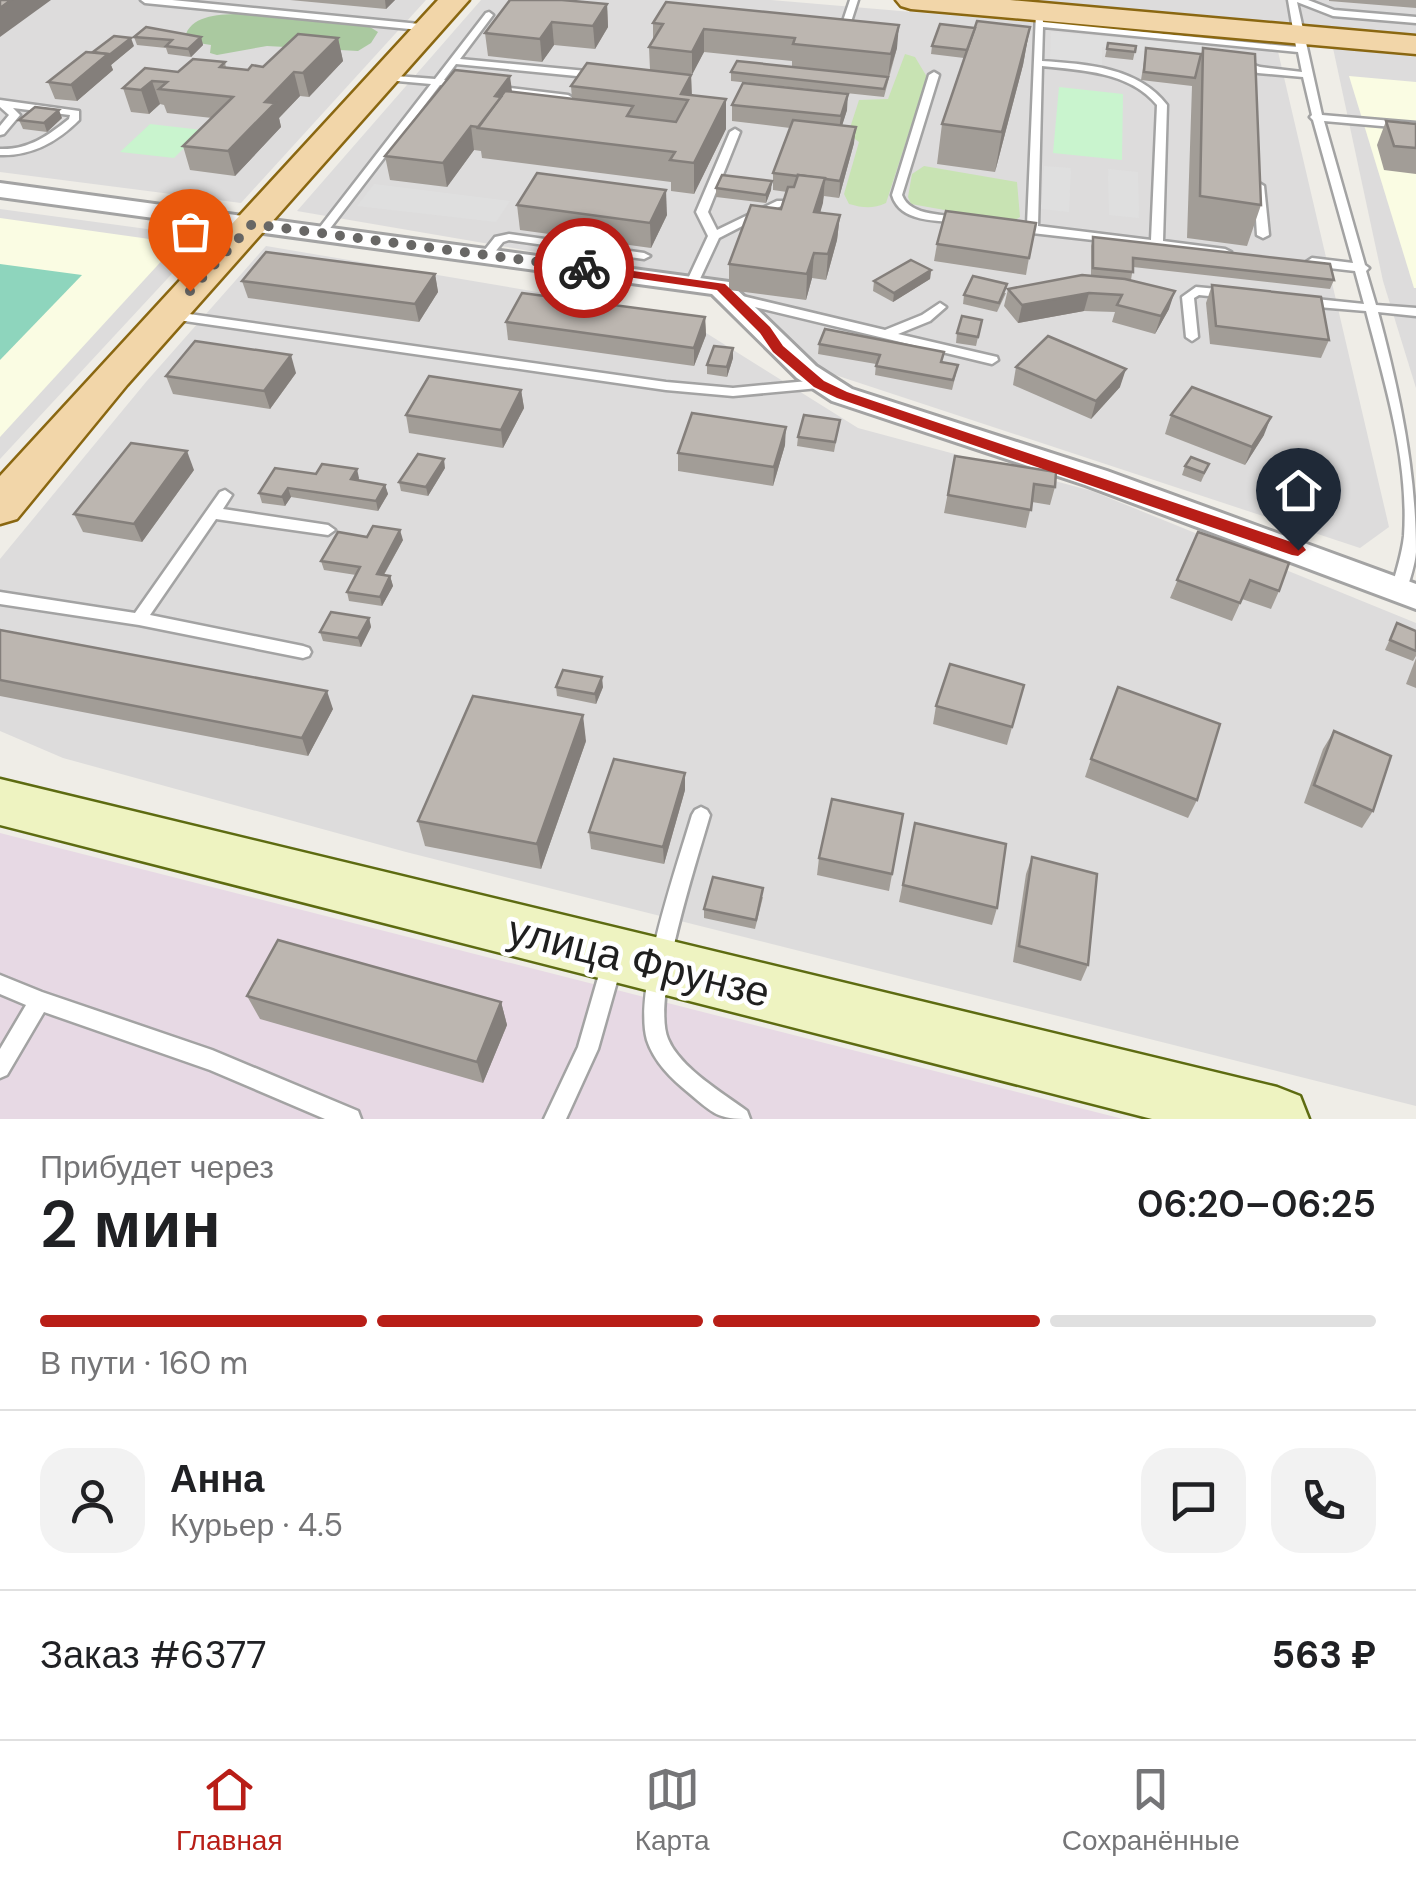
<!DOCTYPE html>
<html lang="ru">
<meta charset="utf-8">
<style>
:root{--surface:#fff;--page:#f2f2f2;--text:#202124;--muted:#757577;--line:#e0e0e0;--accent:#b81e17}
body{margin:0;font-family:"DM Sans",sans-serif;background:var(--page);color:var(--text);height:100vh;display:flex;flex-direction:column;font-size:38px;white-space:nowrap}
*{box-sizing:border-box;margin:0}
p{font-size:32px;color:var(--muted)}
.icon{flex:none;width:55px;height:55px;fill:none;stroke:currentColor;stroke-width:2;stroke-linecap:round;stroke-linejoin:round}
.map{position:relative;height:1119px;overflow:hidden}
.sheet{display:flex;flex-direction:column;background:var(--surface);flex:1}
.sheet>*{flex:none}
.pin{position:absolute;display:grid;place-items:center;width:85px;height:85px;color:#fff;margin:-102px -42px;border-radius:50% 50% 50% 0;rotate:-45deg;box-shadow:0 0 10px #0007}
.pin .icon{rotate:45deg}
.courier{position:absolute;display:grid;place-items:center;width:100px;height:100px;margin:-50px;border:8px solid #b81e17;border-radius:50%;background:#fff;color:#222;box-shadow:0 2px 12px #0007}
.summary em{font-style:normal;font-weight:600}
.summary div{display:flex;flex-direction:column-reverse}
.summary{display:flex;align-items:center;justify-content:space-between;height:170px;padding:0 40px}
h1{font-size:65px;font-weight:600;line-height:75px}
.bar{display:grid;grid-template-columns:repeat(4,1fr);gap:15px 10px;align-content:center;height:120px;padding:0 40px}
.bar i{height:12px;border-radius:8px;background:var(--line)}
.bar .active{background:var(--accent)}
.bar p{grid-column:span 4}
.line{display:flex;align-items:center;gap:25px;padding:0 40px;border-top:2px solid var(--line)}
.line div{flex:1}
.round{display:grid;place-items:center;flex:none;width:105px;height:105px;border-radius:30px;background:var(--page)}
.dock{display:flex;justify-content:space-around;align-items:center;height:140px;border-top:2px solid var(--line);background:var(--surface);font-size:28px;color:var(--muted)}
.dock a{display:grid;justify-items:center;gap:5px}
.dock .active{color:var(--accent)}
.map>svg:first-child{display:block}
.residential{fill:#dddcdc}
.industrial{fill:#e7d9e4}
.education{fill:#fafce3}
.grass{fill:#c8e3b3}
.forest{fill:#aac9a0}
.park{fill:#c9f4ce}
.pitch{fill:#8ed5bd}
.parking{fill:#dfdfdf}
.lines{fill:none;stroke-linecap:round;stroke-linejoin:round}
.service-casing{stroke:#a3a3a3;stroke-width:5}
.minor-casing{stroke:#a3a3a3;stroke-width:6}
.secondary-casing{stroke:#5d6b11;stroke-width:5}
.primary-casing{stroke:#8a6711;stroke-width:5}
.service{fill:#fff;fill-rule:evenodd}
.minor{fill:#fff;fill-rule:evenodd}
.secondary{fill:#eef3c1;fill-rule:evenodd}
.primary{fill:#f2d6a9;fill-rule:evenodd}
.wall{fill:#a29d97}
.shaded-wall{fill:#847f7b}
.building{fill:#bcb6b0;stroke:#847f7b;stroke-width:2.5}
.route{fill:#b81e17}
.done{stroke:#686765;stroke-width:10;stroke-dasharray:0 18}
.labels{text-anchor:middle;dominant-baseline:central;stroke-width:9;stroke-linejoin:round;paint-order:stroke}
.near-street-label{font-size:42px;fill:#1f1f1f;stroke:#fff}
</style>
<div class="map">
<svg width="1416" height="1119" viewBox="0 0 1416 1119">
<rect width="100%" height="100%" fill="#efede7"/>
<g class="residential">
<path d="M0 0H426L241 203 0 172Z"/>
<path d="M481 0H771L1276 43 1389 527 1360 548 811 367 705 281 297 211Z"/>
<path d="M1010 0H1416V35Z"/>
<path d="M1333 48 1416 57V388L1383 281Z"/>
<path d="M0 209 206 237 0 459Z"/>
<path d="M266 246 679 316 858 428 1092 491 1416 623V1106L406 852 63 758 0 731V559L146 382Z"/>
</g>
<path class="industrial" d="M0 833 1123 1119H0Z"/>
<g class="education">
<path d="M1349 76 1416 82V288H1414Z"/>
<path d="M0 218 178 243 0 437Z"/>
</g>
<g class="grass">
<path d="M905 54 915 57 927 77 886 203C873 209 863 208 849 204L844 194 859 142 848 134 859 100 888 99Z"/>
<path d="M924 166 1017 182 1020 217 1012 222 911 204 908 197 912 174Z"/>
</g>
<path class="forest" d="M247 14 370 27 378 32 371 43 358 51 267 46 217 55 210 53 211 45 192 42 186 34C194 13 227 14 247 14Z"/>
<g class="park">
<path d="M1059 87 1123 94 1122 160 1053 153Z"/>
<path d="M150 124 202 130 174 158 120 152Z"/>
</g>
<path class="pitch" d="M0 264 82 275 0 360Z"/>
<g class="parking">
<path d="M1051 32 1211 46 1212 57 1102 47V65L1050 61Z"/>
<path d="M1044 166 1071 168 1069 212 1041 209Z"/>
<path d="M1108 169 1138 172 1139 218 1109 215Z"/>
<path d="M374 184 510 201 496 222 357 206Z"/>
</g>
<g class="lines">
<g class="service-casing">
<g id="service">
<path d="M141 0H172L430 25 435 28 430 31 145 3Z"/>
<path d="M850 0H858L850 25 828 29V25L843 21Z"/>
<path d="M1288 0H1308L1334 10 1416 17V23L1333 16 1297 2 1322 115 1416 123V129L1324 121 1365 265 1369 268 1366 271 1376 305 1416 308V316L1378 312C1399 390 1416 470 1416 552 1415 565 1410 578 1407 590L1404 594H1394L1391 590C1396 572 1402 554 1404 536 1409 460 1385 384 1366 311L1306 306 1300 302 1306 298 1364 304 1355 271 1312 266 1306 262 1312 258 1353 263 1313 120 1310 117 1312 115 1303 77 1258 73 1232 62 1237 59 1260 67 1302 72 1298 52 1043 27 1042 61C1086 64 1138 67 1167 105L1163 241 1225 249 1231 252 1225 255 1032 233 1010 229 1008 227 1014 224 1027 225 1036 13H1042L1043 22 1296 47ZM1042 66C1082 70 1130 72 1157 105L1151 240 1038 226Z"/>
<path d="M489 12 493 15 460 59 597 72 602 75 597 78 456 64 444 80 449 81V85H440L325 235H317V231L431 84 386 80 383 79V75L435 79 486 13Z"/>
<path d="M934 72 939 75 902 195C910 217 946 214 966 218V222L962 223C937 220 900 223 892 195L929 75Z"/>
<path d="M494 86 568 95 573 98 568 101 491 91V87Z"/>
<path d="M0 100 79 111V120C57 142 32 156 0 155V149C28 150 48 136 69 119L70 115 13 108 20 115 4 134 0 135V126L9 115 0 107Z"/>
<path d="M735 129 740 132 708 212 717 230 777 201H785L787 203 719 238 699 281 697 284H689L687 281 708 236 696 212 730 132Z"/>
<path d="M1259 183 1264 186 1269 235 1263 238 1257 235 1254 186Z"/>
<path d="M509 234 644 253 650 256 644 259 509 240 503 242 490 258H482L480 256 495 237Z"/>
<path d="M1196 287 1228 290 1234 294 1228 298 1199 295 1194 298 1198 337 1192 341 1186 337 1182 297Z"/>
<path d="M734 294 885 330 922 315 940 303 946 307 930 321 898 334 997 357 998 360 992 364 730 301V295Z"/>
<path d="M168 311 666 382 733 388 819 380 826 384 819 388 733 396 666 390 164 318V312Z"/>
<path d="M225 490 232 495 223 509 328 525 335 530 328 535 216 519 150 615 303 646 309 648 311 652 309 656 303 658 139 625 0 604V592L135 613 220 492Z"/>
<path d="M701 807 707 810 710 815C697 861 651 999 668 1039 680 1068 723 1093 747 1111L750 1119C717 1119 714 1114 689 1093 672 1079 654 1062 647 1040 633 991 677 866 692 815L695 810Z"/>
<path d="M612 955 619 958 622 964 598 1049 566 1119H544L578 1047 602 964 605 958Z"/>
<path d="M0 975 42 992 212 1050 358 1111 361 1119H325L210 1070 44 1012 7 1075 0 1078V1049L26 1005 0 994Z"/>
</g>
</g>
<g class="minor-casing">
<path id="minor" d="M0 183 729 282 816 366 852 389 1107 471 1416 584V609L1085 485 832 401 797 378 712 294 0 197Z"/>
</g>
<g class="secondary-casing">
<path id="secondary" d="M0 779 1277 1087 1300 1096 1309 1119H1152L0 825Z"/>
</g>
<g class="primary-casing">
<g id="primary">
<path d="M438 0H469L127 385 17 519 0 524V476Z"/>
<path d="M896 0H1010L1416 36V54L911 9 901 6Z"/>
</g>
</g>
<use href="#service" class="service"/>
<use href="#minor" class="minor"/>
<use href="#secondary" class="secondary"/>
<use href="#primary" class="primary"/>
</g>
<g class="wall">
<path d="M290 0H395L386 9Z"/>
<path d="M1329 0H1416V8L1329 1Z"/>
<path d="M607 4 608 27 595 49 554 45 542 62 488 56 485 33Z"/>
<path d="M653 23 897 48 884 97 731 81V72L792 67V61L704 52 691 75 692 95 726 129 694 194 671 191V182L482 158 481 151 474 150 447 187 390 180 385 156 512 92 572 99 571 86 650 70 649 47 653 41Z"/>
<path d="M1030 27 1023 65 995 172 937 164 942 124 964 58 931 54 932 46 975 28Z"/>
<path d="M134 37H201L203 45 191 57 168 54 166 48 137 45Z"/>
<path d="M338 38 343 61 309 97 300 96 279 118 281 127 235 176 190 170 183 146 212 118 167 113 164 105 160 104 149 114 131 112 123 88 178 72 225 62 226 68 248 70 263 67Z"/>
<path d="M1108 43 1136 46 1133 60 1105 57Z"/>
<path d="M134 46 111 65 113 70 77 101 55 99 48 82Z"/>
<path d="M1146 48 1201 54 1203 48 1261 205 1247 246 1187 238 1192 86 1141 80Z"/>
<path d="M732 105 847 110 842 125 854 143 839 198 824 196 820 213 840 215 837 240 826 280 812 278 806 300 729 290V264L781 209 787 192 773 190V173L790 128 732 121Z"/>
<path d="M62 118 47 132 23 129 19 120Z"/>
<path d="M1386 121 1416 124V174L1384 170 1377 145Z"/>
<path d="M716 188 771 190 766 203 716 197Z"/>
<path d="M517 205 667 215 651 248 520 230Z"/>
<path d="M1093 237 1334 280 1330 289 1133 267 1131 280 1169 309 1155 334 1112 322 1115 312 1084 311 1018 323 1004 306 1008 289 1091 276V246Z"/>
<path d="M937 244 1029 258 1026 275 934 261Z"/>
<path d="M931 270 930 279 893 302 873 291 874 281Z"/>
<path d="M435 274 438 292 419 322 248 298 242 281Z"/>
<path d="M1212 285 1329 340 1321 358 1210 344 1206 303Z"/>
<path d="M1006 293 997 312 963 304 964 295Z"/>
<path d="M705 317 706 335 694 366 508 340 506 322Z"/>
<path d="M982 320 976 346 956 343 957 333Z"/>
<path d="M819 344 942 362 956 374 952 390 875 375 876 364 818 354Z"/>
<path d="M733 348V358L727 377 707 374V365Z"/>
<path d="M1016 367 1120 387 1091 419 1013 385Z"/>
<path d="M296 373 270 409 173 394 166 376Z"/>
<path d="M521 390 524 408 503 448 409 433 406 415Z"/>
<path d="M1171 415 1264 435 1245 465 1165 434Z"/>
<path d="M840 420 834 452 797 446 798 437Z"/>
<path d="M785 445 773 486 678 471V453Z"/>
<path d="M955 456 1055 487 1050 505 1032 502 1026 528 944 513Z"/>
<path d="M1209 464 1201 482 1182 475 1185 466Z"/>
<path d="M445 468 428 496 401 491 399 482Z"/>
<path d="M194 470 142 542 83 532 74 514Z"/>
<path d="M316 474 359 478 358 481 385 485 388 494 378 511 291 497 285 506 262 503 259 493Z"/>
<path d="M1198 532 1279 591 1271 609 1242 599 1232 621 1170 598Z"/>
<path d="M367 537 403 540 384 575 390 576 393 586 382 606 349 601 347 592 356 575 324 570 321 561Z"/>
<path d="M369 618 371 627 361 647 323 641 320 632Z"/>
<path d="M1397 623 1416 631V656L1413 661 1385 650Z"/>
<path d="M0 630 333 709 308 756 0 696Z"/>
<path d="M1416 658V688L1406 684Z"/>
<path d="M1024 685 1007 745 933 724 936 706Z"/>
<path d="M556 687H603L596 704 557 696Z"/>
<path d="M1334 731 1373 811 1362 828 1304 803 1323 749Z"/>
<path d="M586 741 541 869 425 846 418 821Z"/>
<path d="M1091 759 1197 800 1188 818 1085 777Z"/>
<path d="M685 790 664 864 591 849 589 832Z"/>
<path d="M903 814 889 891 817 875 819 858Z"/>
<path d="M915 823 997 908 992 925 899 902Z"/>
<path d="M1032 857 1088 965 1081 981 1013 962 1026 874Z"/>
<path d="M763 897 755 929 704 918V909Z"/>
<path d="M247 996 501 1002 507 1025 483 1083 260 1019Z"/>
</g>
<g class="shaded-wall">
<path d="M11 0H51L0 37V8Z"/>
<path d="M385 0H395L386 9Z"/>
<path d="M607 4 608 27 595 49 593 26Z"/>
<path d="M552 22 554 45 542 62 540 39Z"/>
<path d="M899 25 897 48 888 77 891 54Z"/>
<path d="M1030 27 1023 65 995 172 1002 132Z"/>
<path d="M704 29V52L692 75V52Z"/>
<path d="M201 37 203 45 191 57 188 49Z"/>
<path d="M131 38 134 46 111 65 113 70 77 101 71 85 108 54Z"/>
<path d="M338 38 343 61 309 97 303 73Z"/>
<path d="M294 72 300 96 279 118 281 127 235 176 228 151 265 102Z"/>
<path d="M691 75 692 105 681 94Z"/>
<path d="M510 76 513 99 495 96Z"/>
<path d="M152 81 160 104 149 114 141 90Z"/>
<path d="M848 94 847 110 837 142 841 116Z"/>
<path d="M726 99V129L694 194V163Z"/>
<path d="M59 110 62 118 47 132 44 123Z"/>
<path d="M471 126 474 150 447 187 443 163Z"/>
<path d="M856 127 854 143 839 198 840 181Z"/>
<path d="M825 178 823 203 813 237 814 212Z"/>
<path d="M772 181 771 190 766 203V195Z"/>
<path d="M666 190 667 215 651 248 650 223Z"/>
<path d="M840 215 837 240 826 280 828 254Z"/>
<path d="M814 253 812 278 806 300 807 274Z"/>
<path d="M931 270 930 279 893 302 894 293Z"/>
<path d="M435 274 438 292 419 322 415 304Z"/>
<path d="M1175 291 1169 309 1155 334 1161 316Z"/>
<path d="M1089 293 1084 311 1018 323 1022 305Z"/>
<path d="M705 317 706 335 694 366V348Z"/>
<path d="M733 348V358L727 377V367Z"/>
<path d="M291 355 296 373 270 409 264 391Z"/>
<path d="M1126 369 1120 387 1091 419 1096 401Z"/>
<path d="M521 390 524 408 503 448 501 430Z"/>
<path d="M1271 417 1264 435 1245 465 1252 447Z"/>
<path d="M786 427 785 445 773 486 774 467Z"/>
<path d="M187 451 194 470 142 542 134 524Z"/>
<path d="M444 459 445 468 428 496 426 487Z"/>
<path d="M357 469 359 478 353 489 351 479Z"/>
<path d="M385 485 388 494 378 511 376 501Z"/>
<path d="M288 488 291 497 285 506 282 497Z"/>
<path d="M400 530 403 540 379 583 377 574Z"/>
<path d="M390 576 393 586 382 606 380 597Z"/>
<path d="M369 618 371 627 361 647 358 638Z"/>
<path d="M602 677 603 687 596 704 595 694Z"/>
<path d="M327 691 333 709 308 756 302 738Z"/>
<path d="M583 715 586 741 541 869 537 844Z"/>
<path d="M685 773V790L664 864 663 847Z"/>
<path d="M501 1002 507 1025 483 1083 477 1062Z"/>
</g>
<g class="building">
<path d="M0 0H11L0 8Z"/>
<path d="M510 0H562L607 4 593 26 552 22 540 39 485 33Z"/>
<path d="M666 2 899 25 891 54 793 44 795 38 704 29 692 52 649 47 663 24 653 23Z"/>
<path d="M977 21 1030 27 1002 132 942 124Z"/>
<path d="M940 24 975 28 967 50 932 46Z"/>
<path d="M146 27 201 37 188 49 166 46 172 40 134 37Z"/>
<path d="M298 34 338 38 303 73 294 72 265 102 275 103 228 151 183 146 233 97 159 89 167 82 152 81 141 90 123 88 145 68 178 72 193 59 225 62 220 67 248 70 252 65 263 67Z"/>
<path d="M114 36 131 38 108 56V54L93 52Z"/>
<path d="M1108 43 1136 46 1135 52 1107 49Z"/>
<path d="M1146 48 1201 54 1195 78 1144 72Z"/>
<path d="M1203 48 1255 54 1261 205 1200 196Z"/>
<path d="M86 52 108 54 71 85 48 82Z"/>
<path d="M737 61 888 77 884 89 731 72Z"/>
<path d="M587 63 691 75 681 94 726 99 694 163 670 160 675 152 478 128 505 91 633 106 627 116 676 122 688 100 571 86Z"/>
<path d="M455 70 510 76 495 96 501 97 478 127 471 126 443 163 385 156Z"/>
<path d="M743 83 848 94 841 116 732 105Z"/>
<path d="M35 107 59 110 44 123 19 120Z"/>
<path d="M793 120 856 127 840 181 798 175V176L773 173Z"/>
<path d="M1386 121 1416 124V148L1394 146Z"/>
<path d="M537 173 666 190 650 223 517 205Z"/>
<path d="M722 175 772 181 766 195 716 188Z"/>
<path d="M798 175 825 178 814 212 840 215 828 254 814 253 807 274 729 264 751 205 781 209 788 187H794Z"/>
<path d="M946 211 1036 223 1029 258 937 244Z"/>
<path d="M1093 237 1330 264 1334 280 1133 258V272L1093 268Z"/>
<path d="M266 252 435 274 415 304 242 281Z"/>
<path d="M911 260 931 270 894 293 874 281Z"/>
<path d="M1082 275 1125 279 1175 291 1161 316 1117 305 1122 295 1089 293 1022 305 1008 289Z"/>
<path d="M973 276 1007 284 999 303 964 295Z"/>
<path d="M1212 285 1321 297 1329 340 1216 326Z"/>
<path d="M522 293 705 317 694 348 506 322Z"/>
<path d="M962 316 982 320 978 337 957 333Z"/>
<path d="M825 329 944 352 941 362 958 365 953 380 876 366 880 355 819 344Z"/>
<path d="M1048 336 1126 369 1096 401 1016 367Z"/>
<path d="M195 341 291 355 264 391 166 376Z"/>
<path d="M714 346 733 348 727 367 707 365Z"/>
<path d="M429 376 521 390 501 430 406 415Z"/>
<path d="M1192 387 1271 417 1252 447 1171 415Z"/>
<path d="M692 413 786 427 774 467 678 453Z"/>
<path d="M804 415 840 420 835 442 798 437Z"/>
<path d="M131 443 187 451 134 524 74 514Z"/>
<path d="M418 454 444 459 426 487 399 482Z"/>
<path d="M955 456 1056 472 1055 487 1034 484 1031 510 948 495Z"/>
<path d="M1191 457 1209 464 1204 473 1185 466Z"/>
<path d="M322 464 357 469 351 479 385 485 376 501 288 488 282 497 259 493 275 468 316 474Z"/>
<path d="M373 526 400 530 377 574 390 576 380 597 347 592 360 567 321 561 338 532 367 537Z"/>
<path d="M1198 532 1289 563 1279 591 1250 580 1240 603 1177 580Z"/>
<path d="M331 612 369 618 358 638 320 632Z"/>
<path d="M1397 623 1416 631V651L1390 640Z"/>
<path d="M0 630 327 691 302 738 0 680Z"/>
<path d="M950 664 1024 685 1012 727 936 706Z"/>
<path d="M563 670 602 677 595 694 556 687Z"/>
<path d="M1118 687 1220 724 1197 800 1091 759Z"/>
<path d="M473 696 583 715 537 844 418 821Z"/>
<path d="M1334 731 1391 756 1373 811 1314 785Z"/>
<path d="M614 759 685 773 663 847 589 832Z"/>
<path d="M832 799 903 814 892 874 819 858Z"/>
<path d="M915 823 1006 844 997 908 903 885Z"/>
<path d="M1032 857 1097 874 1088 965 1019 946Z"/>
<path d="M713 877 763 888 756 920 704 909Z"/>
<path d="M278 940 501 1002 477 1062 247 996Z"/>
</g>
<path class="route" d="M584 264 725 284 770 327 783 346 824 381 847 392 1303 546 1306 550 1298 556 1292 555 837 398 814 387 773 352 760 333 717 290 579 270V265Z"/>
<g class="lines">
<path class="done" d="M190 291 252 224 584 268"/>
</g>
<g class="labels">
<g class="near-street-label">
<text transform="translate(639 961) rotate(14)">улица Фрунзе</text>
</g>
</g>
</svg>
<div class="pin" style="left:190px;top:291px;background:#ea580c"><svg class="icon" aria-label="bag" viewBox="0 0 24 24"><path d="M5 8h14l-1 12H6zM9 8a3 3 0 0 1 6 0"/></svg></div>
<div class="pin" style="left:1298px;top:550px;background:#1f2937"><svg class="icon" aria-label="home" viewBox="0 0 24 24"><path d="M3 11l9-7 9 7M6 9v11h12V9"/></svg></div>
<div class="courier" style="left:584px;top:268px"><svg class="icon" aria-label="bike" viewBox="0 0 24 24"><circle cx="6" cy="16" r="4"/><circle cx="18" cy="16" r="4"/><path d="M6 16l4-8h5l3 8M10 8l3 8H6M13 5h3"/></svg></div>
</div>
<section class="sheet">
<div class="summary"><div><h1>2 мин</h1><p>Прибудет через</p></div><em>06:20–06:25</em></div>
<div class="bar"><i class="active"></i><i class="active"></i><i class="active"></i><i></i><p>В пути · 160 m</p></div>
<div class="line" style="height:180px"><a class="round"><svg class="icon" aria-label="person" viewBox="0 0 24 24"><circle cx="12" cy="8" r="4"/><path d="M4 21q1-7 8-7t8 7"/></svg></a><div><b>Анна</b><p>Курьер · 4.5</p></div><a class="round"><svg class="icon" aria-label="chat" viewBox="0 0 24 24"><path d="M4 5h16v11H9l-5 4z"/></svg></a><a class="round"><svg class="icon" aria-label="phone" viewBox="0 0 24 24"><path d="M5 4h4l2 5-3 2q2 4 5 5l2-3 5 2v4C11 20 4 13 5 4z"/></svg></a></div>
<div class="line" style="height:130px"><div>Заказ #6377</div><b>563 ₽</b></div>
</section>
<nav class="dock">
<a class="active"><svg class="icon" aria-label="home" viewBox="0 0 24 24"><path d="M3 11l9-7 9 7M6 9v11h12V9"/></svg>Главная</a>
<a><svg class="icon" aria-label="map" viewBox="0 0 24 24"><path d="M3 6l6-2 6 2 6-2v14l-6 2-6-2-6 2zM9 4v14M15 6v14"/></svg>Карта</a>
<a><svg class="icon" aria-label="saved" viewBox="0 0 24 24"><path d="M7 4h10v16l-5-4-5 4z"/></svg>Сохранённые</a>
</nav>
